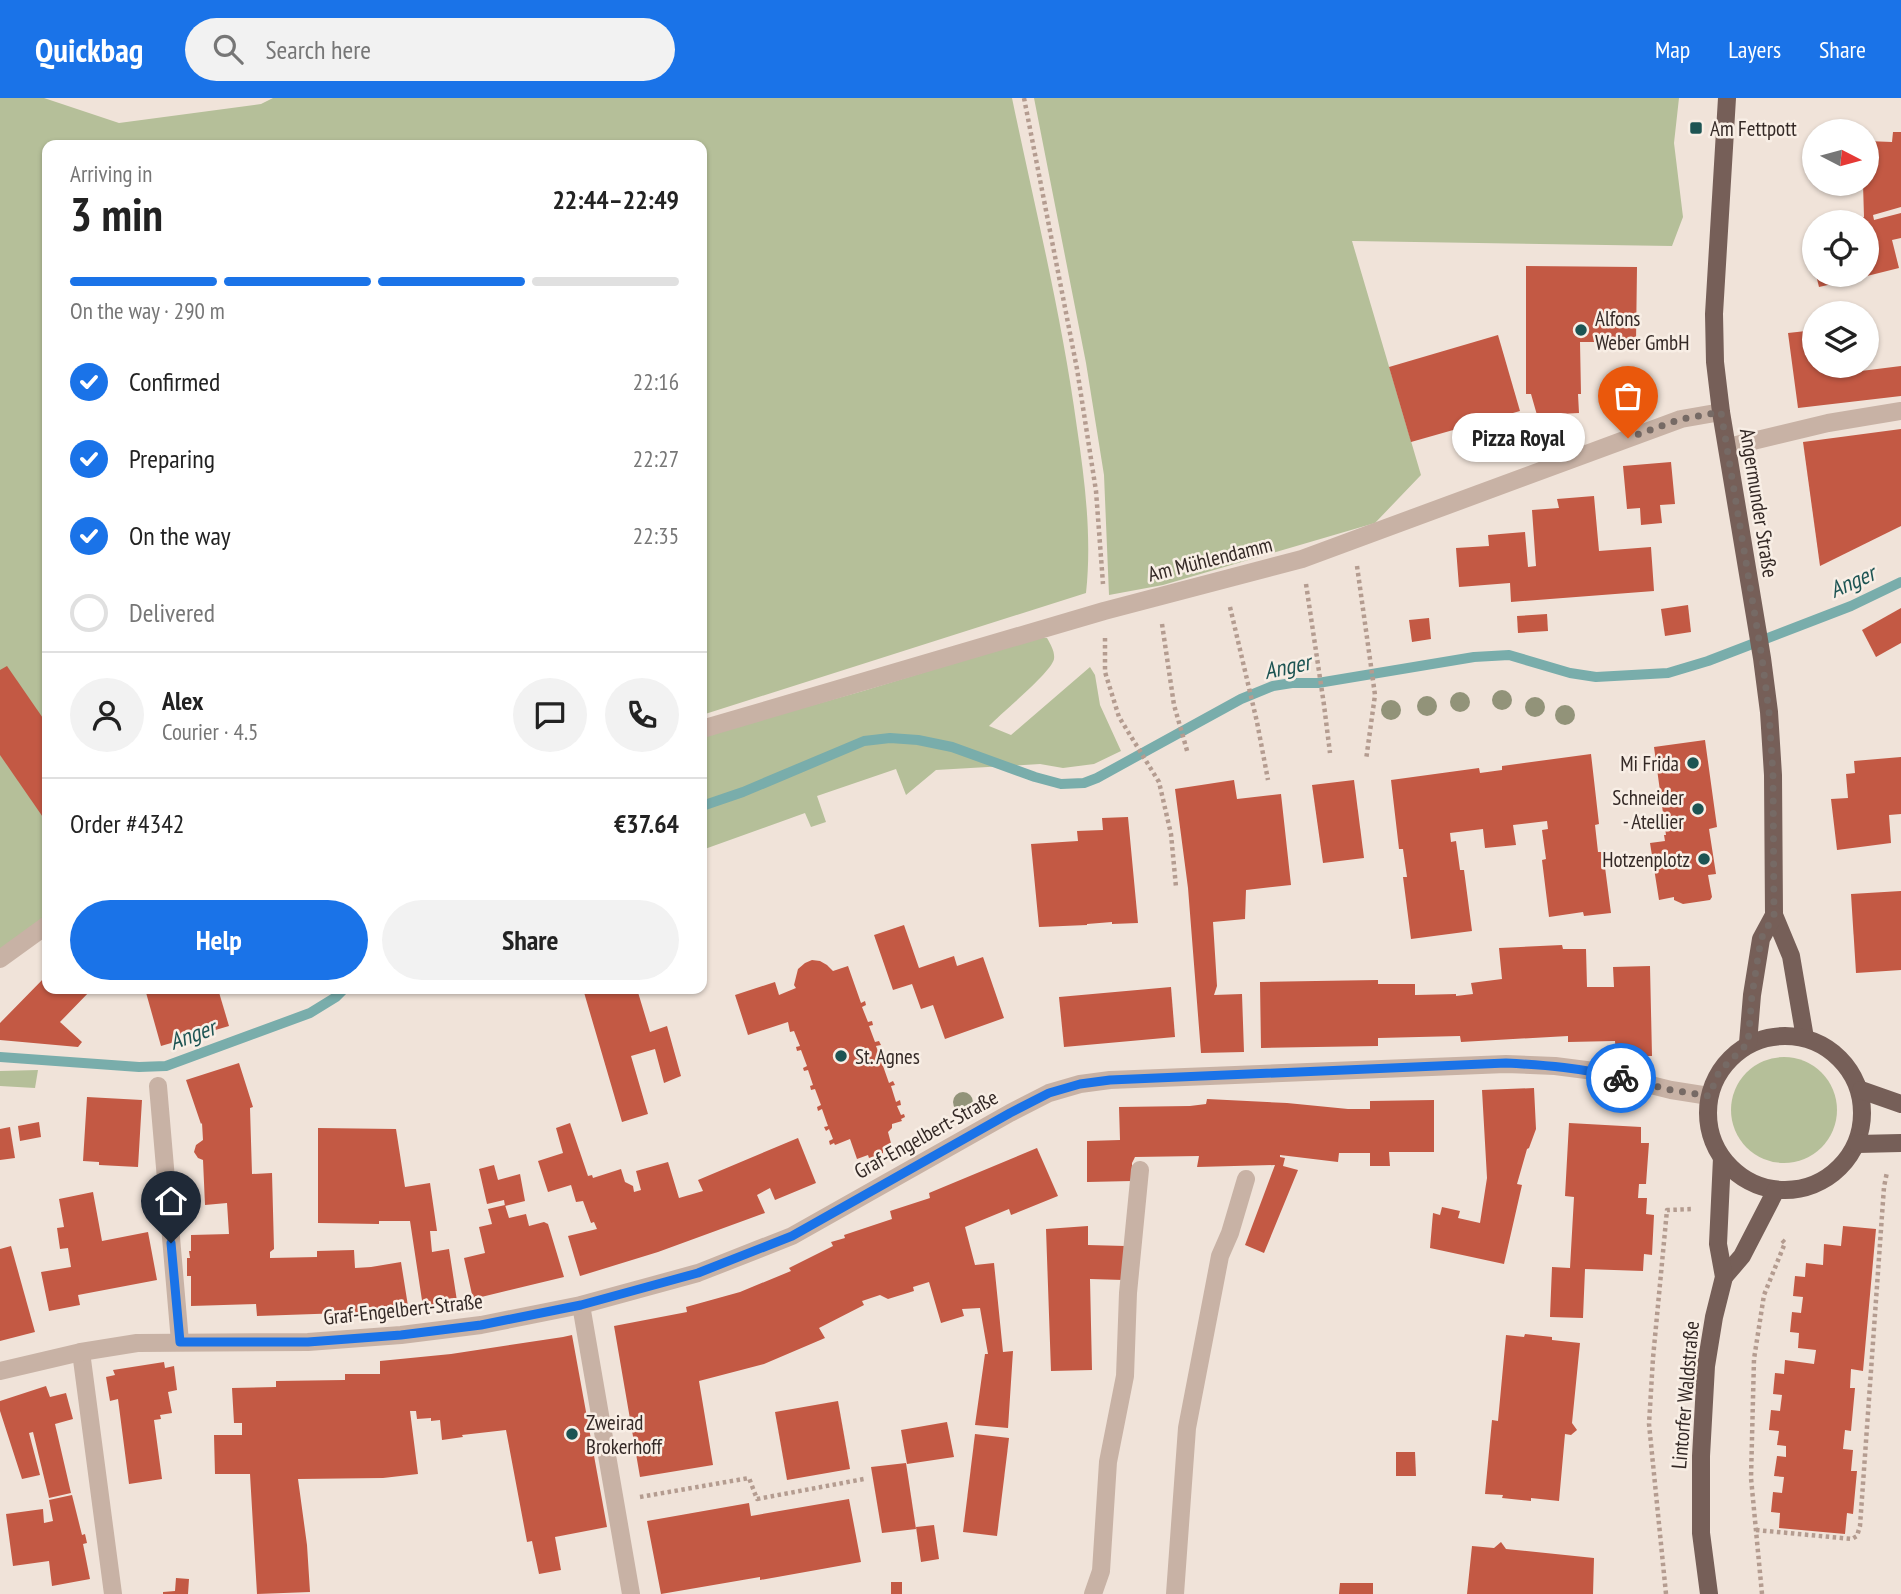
<!DOCTYPE html>
<meta charset="utf-8">
<style>
:root{--surface:#fff;--page:#f2f2f2;--text:#222;--muted:#767676;--line:#e0e0e0;--accent:#1a73e8}
body{margin:0;font-family:"PT Sans Narrow",sans-serif;background:var(--page);color:var(--text);height:100vh;display:flex;flex-direction:column;font-size:26px;white-space:nowrap}
*{box-sizing:border-box;margin:0}
p{font-size:23px;color:var(--muted)}
.icon{flex:none;width:38px;height:38px;fill:none;stroke:currentColor;stroke-width:2;stroke-linecap:round;stroke-linejoin:round}
.map{position:relative;flex:1;overflow:hidden}
.details{position:absolute;left:42px;top:42px;width:665px;height:854px;display:flex;flex-direction:column;background:var(--surface);border-radius:14px;box-shadow:0 2px 5px #0004}
.details>*{flex:none}
.needle{width:46px;rotate:96deg}
.buttons{position:absolute;left:1802px;top:21px;display:grid;gap:14px}
.buttons a{display:grid;place-items:center;width:77px;height:77px;border-radius:50%;background:var(--surface);box-shadow:0 2px 5px #0004;font-size:35px}
.pin{position:absolute;display:grid;place-items:center;width:60px;height:60px;color:#fff;margin:-72px -30px;border-radius:50% 50% 50% 0;rotate:-45deg;box-shadow:0 0 7px #0007}
.pin .icon{rotate:45deg}
.courier{position:absolute;display:grid;place-items:center;width:70px;height:70px;margin:-35px;border:5px solid #1a73e8;border-radius:50%;background:#fff;color:#222;box-shadow:0 2px 9px #0007}
.bubble{position:absolute;height:49px;border-radius:24px;background:var(--surface);box-shadow:0 2px 5px #0004;font-size:23px;font-weight:700;line-height:49px;text-align:center}
.overview em{font-style:normal;font-weight:700}
.overview div{display:flex;flex-direction:column-reverse}
.overview{display:flex;align-items:center;justify-content:space-between;height:119px;padding:0 28px}
h1{font-size:46px;font-weight:700;line-height:52px}
.bar{display:grid;grid-template-columns:repeat(4,1fr);gap:10px 7px;align-content:center;height:84px;padding:0 28px}
.bar i{height:9px;border-radius:5px;background:var(--line)}
.bar .on{background:var(--accent)}
.bar p{grid-column:span 4}
.line{display:flex;align-items:center;gap:18px;padding:0 28px;border-top:2px solid var(--line)}
.line div{flex:1}
.round{display:grid;place-items:center;flex:none;width:74px;height:74px;border-radius:37px;background:var(--page)}
ol{padding:0 28px;list-style:none}
li{display:flex;align-items:center;gap:21px;height:77px}
li p{margin-inline-start:auto}
li .icon{padding:7px;border-radius:50%;background:var(--accent);color:#fff;stroke-width:4}
li:last-child{color:var(--muted)}
li i{width:38px;height:38px;border:4px solid var(--line);border-radius:50%}
.action{display:flex;gap:14px;margin-top:auto;padding:14px 28px}
.action a{flex:1;height:80px;border-radius:42px;background:var(--accent);color:#fff;font-size:28px;font-weight:700;line-height:80px;text-align:center}
.action a+a{background:var(--page);color:var(--text)}
header{display:flex;align-items:center;gap:42px;box-sizing:border-box;height:98px;padding:0 35px;background:var(--accent);color:#fff}
header strong{font-size:33px}
nav{display:flex;gap:38px;margin-inline-start:auto;font-size:24px}
.search{width:490px;height:63px;background:var(--page);display:flex;align-items:center;gap:18px;box-sizing:border-box;padding:0 24px;border-radius:38px;color:var(--muted);font-size:26px}
.map>svg:first-child{display:block}
.green{fill:#b5bf99}
.lines{fill:none;stroke-linecap:round;stroke-linejoin:round}
.stream{stroke:#79adab;stroke-width:10}
.building{fill:#c35944}
.path{stroke:#b49c90;stroke-width:4.5;stroke-dasharray:3.5 3.5;stroke-linecap:butt}
.minor{stroke:#c8b2a5;stroke-width:18}
.major{stroke:#765f58;stroke-width:18}
.tree{fill:#929379}
.done{stroke:#766a65;stroke-width:7;stroke-dasharray:0 12.6}
.route{stroke:#1a73e8;stroke-width:9}
.poi-dot{fill:#1d5453;stroke:#f8eee5;stroke-width:2.5}
.labels{text-anchor:middle;dominant-baseline:central;stroke-width:5;stroke-linejoin:round;paint-order:stroke}
.poi-label{font-size:21px;fill:#342926;stroke:#f8eee5;text-anchor:start}
.street-label{font-size:21px;fill:#342926;stroke:#f8eee5}
.water-label{font-size:23px;font-style:italic;fill:#1d5453;stroke:#f8eee5}
</style>
<header>
<strong>Quickbag</strong>
<div class="search"><svg class="icon" aria-label="search" viewBox="0 0 24 24"><circle cx="10" cy="10" r="6"/><path d="M15 15l6 6"/></svg>Search here</div>
<nav><a>Map</a><a>Layers</a><a>Share</a></nav>
</header>
<div class="map">
<svg width="1901" height="1496" viewBox="0 0 1901 1496">
<rect width="100%" height="100%" fill="#f0e3d9"/>
<g class="green">
<path d="M0 0H44L119 25 261 6 273 0H1012C1035 110 1062 219 1077 330 1085 384 1092 440 1086 495L702 617V47H47V821L0 855Z"/>
<path d="M1034 0H1679L1674 45 1683 119 1672 148 1352 143 1421 377 1375 425 1163 487 1109 497 1104 377 1086 265Z"/>
<path d="M1037 540H1047C1051 547 1055 554 1054 561 1051 575 1002 614 989 628L1011 637 1090 569 1095 577 1100 607 1121 653 1094 666 1063 670 1040 666 936 672 906 697 896 671 817 698 826 724 811 729 805 715 702 752V638L863 593Z"/>
<circle cx="1784" cy="1012" r="53"/>
<path d="M38 972 35 990 0 988V973Z"/>
</g>
<g class="lines">
<g class="stream">
<path d="M702 708 743 694 864 643 890 640 918 642 952 649 1035 679 1061 686 1084 685 1097 680 1241 601 1273 588 1292 585H1318L1474 559 1509 557 1570 575 1596 579 1668 575 1708 563 1851 508 1901 484"/>
<path d="M0 959 139 969 166 968 310 915 336 899 344 891"/>
</g>
</g>
<g class="building">
<path d="M1893 34H1901V109L1873 117 1874 122 1901 115V140L1892 142 1899 170 1867 178V124H1857L1856 121 1864 119 1863 86H1867V43L1892 44Z"/>
<path d="M1526 168 1637 169 1636 244H1580L1581 296H1578L1579 315 1537 317 1531 296H1526Z"/>
<path d="M1816 177H1867V178L1819 189Z"/>
<path d="M1815 232V268H1852L1853 274 1901 268V298L1798 310 1788 235Z"/>
<path d="M1498 237 1520 313 1411 344 1389 269Z"/>
<path d="M1901 331V428L1820 468 1803 344Z"/>
<path d="M1671 364 1675 406 1660 407 1662 425 1641 427 1640 410 1627 411 1623 368Z"/>
<path d="M1594 398 1599 453 1651 449 1654 493 1511 504 1510 485 1459 489 1456 450 1489 448 1488 437 1525 434 1528 469 1536 468 1532 412 1559 410 1557 401Z"/>
<path d="M1688 507 1691 534 1665 538 1661 511Z"/>
<path d="M1901 510V545L1876 559 1862 532Z"/>
<path d="M1547 516 1548 533 1518 535 1517 518Z"/>
<path d="M1429 520 1431 541 1412 544 1409 522Z"/>
<path d="M7 568 47 626V725L0 657V572Z"/>
<path d="M1705 642 1717 729 1709 731 1716 776 1708 777 1712 799 1710 802 1683 806 1674 802V799L1659 802 1650 745 1665 743 1664 737H1666L1654 649Z"/>
<path d="M1591 656 1599 726 1595 727 1598 754H1603L1611 815 1584 818 1583 814 1549 819 1542 762 1546 761 1542 732 1548 731 1547 723 1513 727 1516 747 1485 750 1483 731 1450 735 1451 744 1456 743 1460 772H1464L1472 833 1411 841 1403 779H1407L1403 751H1399L1391 682 1479 670 1480 675 1502 672V668Z"/>
<path d="M1901 659V716L1889 717 1891 745 1837 752 1831 701 1848 700 1846 676 1855 675 1854 663Z"/>
<path d="M1234 682 1237 701 1281 696 1291 787 1246 792 1245 821 1213 824 1217 888 1214 897 1242 896 1244 954 1201 955 1188 790 1175 691Z"/>
<path d="M1354 682 1364 760 1323 765 1312 687Z"/>
<path d="M1128 719 1138 825 1112 826V824L1087 826V827L1039 829 1031 746 1078 743 1077 733 1103 732 1102 720Z"/>
<path d="M1901 793V872L1856 875 1851 796Z"/>
<path d="M904 827 919 870 954 858 957 868 983 859 1004 920 945 941 933 907 921 911 912 886 893 892 874 837Z"/>
<path d="M1562 847 1563 851H1586L1587 889H1614L1613 869 1650 868 1652 958H1616L1615 943 1568 944V938L1461 944 1460 938 1378 940V948L1261 950 1260 884 1378 882V886H1415V897L1456 896V898L1473 896 1471 885 1502 881 1499 850Z"/>
<path d="M812 862 820 863 827 867 833 873 848 868 861 905 865 903 866 907 862 909 868 924 872 923 873 927 869 928 875 944 879 943 881 947 876 948 882 964 886 963 887 967 883 968 889 985 893 983 895 987 891 988 896 1004 900 1002 901 1007 897 1008 901 1017 904 1016 905 1019 901 1021 902 1023 892 1026V1030L888 1034 892 1049 883 1052V1055L869 1060 868 1057 857 1061 850 1041 835 1047 834 1045 830 1047 829 1043 833 1041 829 1031 826 1033 824 1029 828 1028 822 1011 818 1013 817 1009 821 1007 815 991 811 992 810 988 813 987 808 972 804 973 803 970 807 968 801 952 797 953 796 949 800 948 794 933 790 934 788 924 748 937 735 897 775 884 779 897 796 890 794 887 798 871 805 865Z"/>
<path d="M47 877V891H92L60 924 82 944 78 949 0 942V925Z"/>
<path d="M1171 889 1175 939 1064 949 1059 899Z"/>
<path d="M145 891H218L229 928 161 948Z"/>
<path d="M583 891H637L650 934 667 928 681 978 664 985 655 951 631 958 648 1016 622 1024Z"/>
<path d="M239 965 253 1009 250 1010 252 1076 272 1075 274 1151 270 1154V1160L317 1159V1153L354 1152 355 1170 371 1169 401 1164 408 1208 372 1214 257 1218 256 1206 191 1208V1178H187V1160H190L189 1153H191V1137L229 1136 227 1105 205 1107 203 1062 198 1060 194 1054 196 1047 203 1042 202 1025 201 1026 186 982Z"/>
<path d="M1534 990 1536 1031 1529 1050 1527 1051 1517 1086 1522 1087 1504 1166 1430 1150 1433 1115 1440 1117 1442 1109 1460 1113 1458 1120 1480 1125 1487 1080 1482 992Z"/>
<path d="M87 999 142 1002 138 1069 99 1067V1064L83 1063Z"/>
<path d="M1207 1001 1287 1005 1348 1011H1370V1003L1434 1002V1054H1389L1390 1068H1370V1055H1339L1338 1064 1280 1057V1059L1285 1060 1283 1068 1298 1072 1264 1155 1245 1147 1275 1067 1197 1069 1199 1058 1135 1059 1132 1065V1083L1087 1084V1043L1120 1042 1119 1009 1190 1008 1206 1006Z"/>
<path d="M39 1024 41 1039 20 1043 18 1028Z"/>
<path d="M570 1025 588 1078 592 1077 593 1080 621 1071 625 1084 633 1088 634 1094 641 1092 636 1073 668 1064 679 1100 703 1093 698 1082 798 1040 816 1085 775 1102 770 1090 757 1097 765 1115 658 1154 580 1178 568 1138 597 1131 594 1124 591 1125 583 1103 576 1104 571 1087 548 1094 538 1063 563 1055 556 1030Z"/>
<path d="M1569 1025 1641 1029V1045H1649L1646 1086H1639L1638 1100H1647L1646 1116 1654 1117 1652 1157 1644 1156 1643 1173 1585 1171 1583 1220 1550 1219 1552 1169 1570 1170 1574 1099 1565 1098Z"/>
<path d="M10 1029 15 1060 0 1062V1031Z"/>
<path d="M318 1030 396 1031 405 1089 430 1085 437 1133H430L432 1154 449 1151 457 1203 423 1209 410 1123H379V1126L318 1125Z"/>
<path d="M1037 1050 1058 1098 1011 1117 1009 1111 965 1129 975 1167 994 1165 1003 1254 1013 1253 1008 1330 975 1327 985 1256H988L980 1210 962 1211 964 1218 941 1225 929 1184 913 1189 914 1193 888 1201 880 1197 862 1203 864 1207 819 1230 825 1240 764 1266 699 1283 713 1367 640 1379 614 1228 687 1214 686 1209 740 1194 791 1173 789 1170 833 1148 831 1144 845 1140 844 1137 892 1121 890 1113 930 1100 929 1095Z"/>
<path d="M494 1067 498 1082 520 1076 525 1103 505 1108 504 1102 487 1106 479 1071Z"/>
<path d="M93 1094 102 1143 148 1134 157 1182 78 1197 80 1207 49 1213 41 1174 71 1169 68 1150 60 1151 57 1130 64 1129 59 1101Z"/>
<path d="M505 1107 509 1120 526 1116 529 1128 544 1124 548 1126 564 1179 473 1201 464 1160 485 1155 479 1129 492 1126 488 1111Z"/>
<path d="M1088 1128V1147L1125 1148 1124 1182 1090 1181 1092 1272 1051 1273 1046 1131Z"/>
<path d="M1843 1128 1876 1131 1863 1273 1851 1271 1850 1290H1855L1851 1333 1845 1332 1843 1351 1853 1352 1851 1373H1857L1853 1416 1847 1415 1845 1436 1779 1430 1780 1415 1771 1414 1773 1394 1782 1395 1784 1379 1774 1378 1777 1358 1786 1359V1348L1777 1347 1779 1333 1769 1332 1771 1312 1780 1313 1782 1297 1773 1296 1775 1275 1784 1276 1785 1262 1814 1266 1816 1252 1798 1250 1799 1235 1790 1234 1792 1214 1801 1215 1803 1199 1793 1198 1795 1178 1805 1179 1806 1165 1823 1167 1824 1146 1841 1148Z"/>
<path d="M11 1148 35 1234 0 1243V1151Z"/>
<path d="M1525 1236 1552 1239V1242L1580 1245 1572 1325 1577 1332 1571 1337 1565 1336 1559 1403 1531 1400V1403L1502 1400 1503 1397 1485 1396 1492 1322 1498 1323 1506 1237 1524 1239Z"/>
<path d="M572 1237 607 1429 555 1439 561 1472 539 1476 532 1443 527 1444 506 1332 462 1337 463 1339 442 1342 440 1322 431 1323V1320L417 1321 416 1313H410L418 1376 383 1380 298 1381 307 1447 310 1494 257 1496 250 1376H215L214 1337H242V1325H234L232 1290 276 1289V1283L345 1282V1276H380V1263L451 1256 563 1239Z"/>
<path d="M164 1264 165 1270 174 1268 177 1292 168 1294 172 1315 160 1317 161 1321 154 1322 162 1381 129 1386 118 1301 110 1303 106 1279 115 1277 113 1272Z"/>
<path d="M46 1288 50 1299 66 1295 73 1321 55 1326 71 1395 49 1400 33 1334 29 1335 40 1377 22 1381 0 1313V1303Z"/>
<path d="M838 1303 850 1371 787 1382 775 1314Z"/>
<path d="M947 1324 954 1359 907 1366 901 1332Z"/>
<path d="M975 1336 1009 1340 997 1438 963 1434Z"/>
<path d="M1396 1354H1415L1416 1378H1396Z"/>
<path d="M906 1365 916 1431 882 1435 871 1369Z"/>
<path d="M72 1397 82 1437 85 1436 87 1445 83 1446 90 1481 52 1488 49 1463 13 1468 6 1416 43 1411 44 1425 53 1423 49 1402Z"/>
<path d="M849 1401 861 1464 760 1482V1479L661 1496 647 1423 749 1405 751 1418Z"/>
<path d="M934 1427 939 1461 921 1464 916 1429Z"/>
<path d="M1501 1444 1506 1451 1594 1460 1593 1496H1467L1472 1448 1494 1450Z"/>
<path d="M176 1480 189 1481 188 1496H163V1494L175 1493Z"/>
<rect x="891" y="1484" width="11" height="12"/>
<path d="M1340 1485H1373V1496H1339Z"/>
</g>
<g class="lines">
<g class="path">
<path d="M1024 0 1077 271 1096 393 1103 486"/>
<path d="M1357 468 1375 597 1366 662"/>
<path d="M1306 486 1324 607 1330 655"/>
<path d="M1230 509 1257 624 1268 682"/>
<path d="M1162 526 1174 607 1188 656"/>
<path d="M1105 540V574L1119 619 1159 684 1171 736 1176 789"/>
<path d="M640 1399 749 1380 757 1401 864 1381"/>
<path d="M1756 1432 1852 1441 1857 1438 1860 1428 1884 1089 1887 1074"/>
<path d="M1666 1496 1649 1326 1653 1260 1667 1112 1694 1111"/>
<path d="M1762 1496 1751 1380 1754 1261 1764 1197 1785 1145 1781 1141"/>
</g>
<g class="minor">
<path d="M1728 349 1828 325 1901 313"/>
<path d="M702 631 1104 513 1302 461 1681 321 1721 314"/>
<path d="M0 861 47 827"/>
<path d="M158 988 180 1244"/>
<path d="M581 1207 631 1496"/>
<path d="M81 1254 113 1496"/>
<path d="M0 1273 81 1254 137 1245 308 1244 401 1237 481 1227 581 1207 698 1175 792 1138 1010 1015 1049 995 1080 986 1110 982 1506 966 1555 968 1594 973 1671 992 1709 998"/>
<path d="M1093 1496 1101 1473 1108 1364 1125 1278 1128 1195 1140 1072"/>
<path d="M1175 1496 1187 1330 1220 1158 1230 1135 1246 1081"/>
</g>
<g class="major">
<path d="M1727 0 1714 216 1715 264 1721 314 1762 560 1769 614 1773 677 1774 817 1791 858 1805 940"/>
<circle cx="1785" cy="1015" r="77"/>
<path d="M1748 945 1752 897 1761 841 1774 817"/>
<path d="M1861 992 1901 1006"/>
<path d="M1857 1046 1901 1045"/>
<path d="M1724 1179 1742 1158 1776 1092"/>
<path d="M1709 1496 1701 1435V1358L1706 1268 1714 1219 1724 1179 1718 1146 1722 1060"/>
</g>
</g>
<g class="tree">
<circle cx="1502" cy="602" r="10"/>
<circle cx="1460" cy="604" r="10"/>
<circle cx="1427" cy="608" r="10"/>
<circle cx="1535" cy="609" r="10"/>
<circle cx="1391" cy="612" r="10"/>
<circle cx="1565" cy="617" r="10"/>
<circle cx="963" cy="1004" r="10"/>
</g>
<g class="lines">
<path class="done" d="M1621 980 1671 992 1709 998 1719 974 1748 945 1752 897 1761 841 1774 817 1773 677 1769 614 1762 560 1721 314 1681 321 1628 340"/>
<path class="route" d="M171 1145 180 1244H308L401 1237 481 1227 581 1207 698 1175 792 1138 1010 1015 1049 995 1080 986 1110 982 1506 965C1545 967 1583 970 1621 980"/>
</g>
<g class="poi-dot">
<rect x="1689" y="23" width="14" height="14" rx="3.5"/>
<circle cx="1581" cy="232" r="7"/>
<circle cx="1693" cy="665" r="7"/>
<circle cx="1698" cy="711" r="7"/>
<circle cx="1704" cy="761" r="7"/>
<circle cx="841" cy="958" r="7"/>
<circle cx="572" cy="1336" r="7"/>
</g>
<g class="labels">
<g class="poi-label">
<text x="1710" y="30">Am Fettpott</text>
<text x="1595" y="220">Alfons<tspan x="1595" dy="24">Weber GmbH</tspan></text>
<text x="1679" y="665" text-anchor="end">Mi Frida</text>
<text x="1684" y="699" text-anchor="end">Schneider<tspan x="1684" dy="24">- Atellier</tspan></text>
<text x="1690" y="761" text-anchor="end">Hotzenplotz</text>
<text x="855" y="958">St. Agnes</text>
<text x="586" y="1324">Zweirad<tspan x="586" dy="24">Brokerhoff</tspan></text>
</g>
<g class="street-label">
<text transform="translate(1759 405) rotate(81)">Angermunder Straße</text>
<text transform="translate(1210 461) rotate(-14)">Am Mühlendamm</text>
<text transform="translate(926 1036) rotate(-29)">Graf-Engelbert-Straße</text>
<text transform="translate(403 1211) rotate(-6)">Graf-Engelbert-Straße</text>
<text transform="translate(1685 1297) rotate(-85)">Lintorfer Waldstraße</text>
</g>
<g class="water-label">
<text transform="translate(1852 483) rotate(-24)">Anger</text>
<text transform="translate(1287 568) rotate(-12)">Anger</text>
<text transform="translate(192 936) rotate(-20)">Anger</text>
</g>
</g>
</svg>
<div class="buttons">
<a><svg class="needle" viewBox="-14 -14 28 28"><path d="M0-13l5 13h-10z" fill="#e53935"/><path d="M0 13l5-13h-10z" fill="#767676"/></svg></a>
<a><svg class="icon" aria-label="locate" viewBox="0 0 24 24"><circle cx="12" cy="12" r="6"/><path d="M12 2v4M12 18v4M2 12h4M18 12h4"/></svg></a>
<a><svg class="icon" aria-label="layers" viewBox="0 0 24 24"><path d="M12 4l9 5-9 5-9-5zM3 14l9 5 9-5"/></svg></a>
</div>
<div class="pin" style="left:1628px;top:340px;background:#ea580c"><svg class="icon" aria-label="bag" viewBox="0 0 24 24"><path d="M5 8h14l-1 12H6zM9 8a3 3 0 0 1 6 0"/></svg></div>
<div class="pin" style="left:171px;top:1145px;background:#1f2937"><svg class="icon" aria-label="home" viewBox="0 0 24 24"><path d="M3 11l9-7 9 7M6 9v11h12V9"/></svg></div>
<div class="courier" style="left:1621px;top:980px"><svg class="icon" aria-label="bike" viewBox="0 0 24 24"><circle cx="6" cy="16" r="4"/><circle cx="18" cy="16" r="4"/><path d="M6 16l4-8h5l3 8M10 8l3 8H6M13 5h3"/></svg></div>
<div class="bubble" style="left:1452px;top:315px;width:133px">Pizza Royal</div>
<section class="details">
<div class="overview"><div><h1>3 min</h1><p>Arriving in</p></div><em>22:44–22:49</em></div>
<div class="bar"><i class="on"></i><i class="on"></i><i class="on"></i><i></i><p>On the way · 290 m</p></div>
<ol>
<li><svg class="icon" aria-label="check" viewBox="0 0 24 24"><path d="M5 12l5 5 9-10"/></svg>Confirmed<p>22:16</p></li>
<li><svg class="icon" aria-label="check" viewBox="0 0 24 24"><path d="M5 12l5 5 9-10"/></svg>Preparing<p>22:27</p></li>
<li><svg class="icon" aria-label="check" viewBox="0 0 24 24"><path d="M5 12l5 5 9-10"/></svg>On the way<p>22:35</p></li>
<li><i></i>Delivered</li>
</ol>
<div class="line" style="height:126px"><a class="round"><svg class="icon" aria-label="person" viewBox="0 0 24 24"><circle cx="12" cy="8" r="4"/><path d="M4 21q1-7 8-7t8 7"/></svg></a><div><b>Alex</b><p>Courier · 4.5</p></div><a class="round"><svg class="icon" aria-label="chat" viewBox="0 0 24 24"><path d="M4 5h16v11H9l-5 4z"/></svg></a><a class="round"><svg class="icon" aria-label="phone" viewBox="0 0 24 24"><path d="M5 4h4l2 5-3 2q2 4 5 5l2-3 5 2v4C11 20 4 13 5 4z"/></svg></a></div>
<div class="line" style="height:91px"><div>Order #4342</div><b>€37.64</b></div>
<div class="action"><a>Help</a><a>Share</a></div>
</section>
</div>
